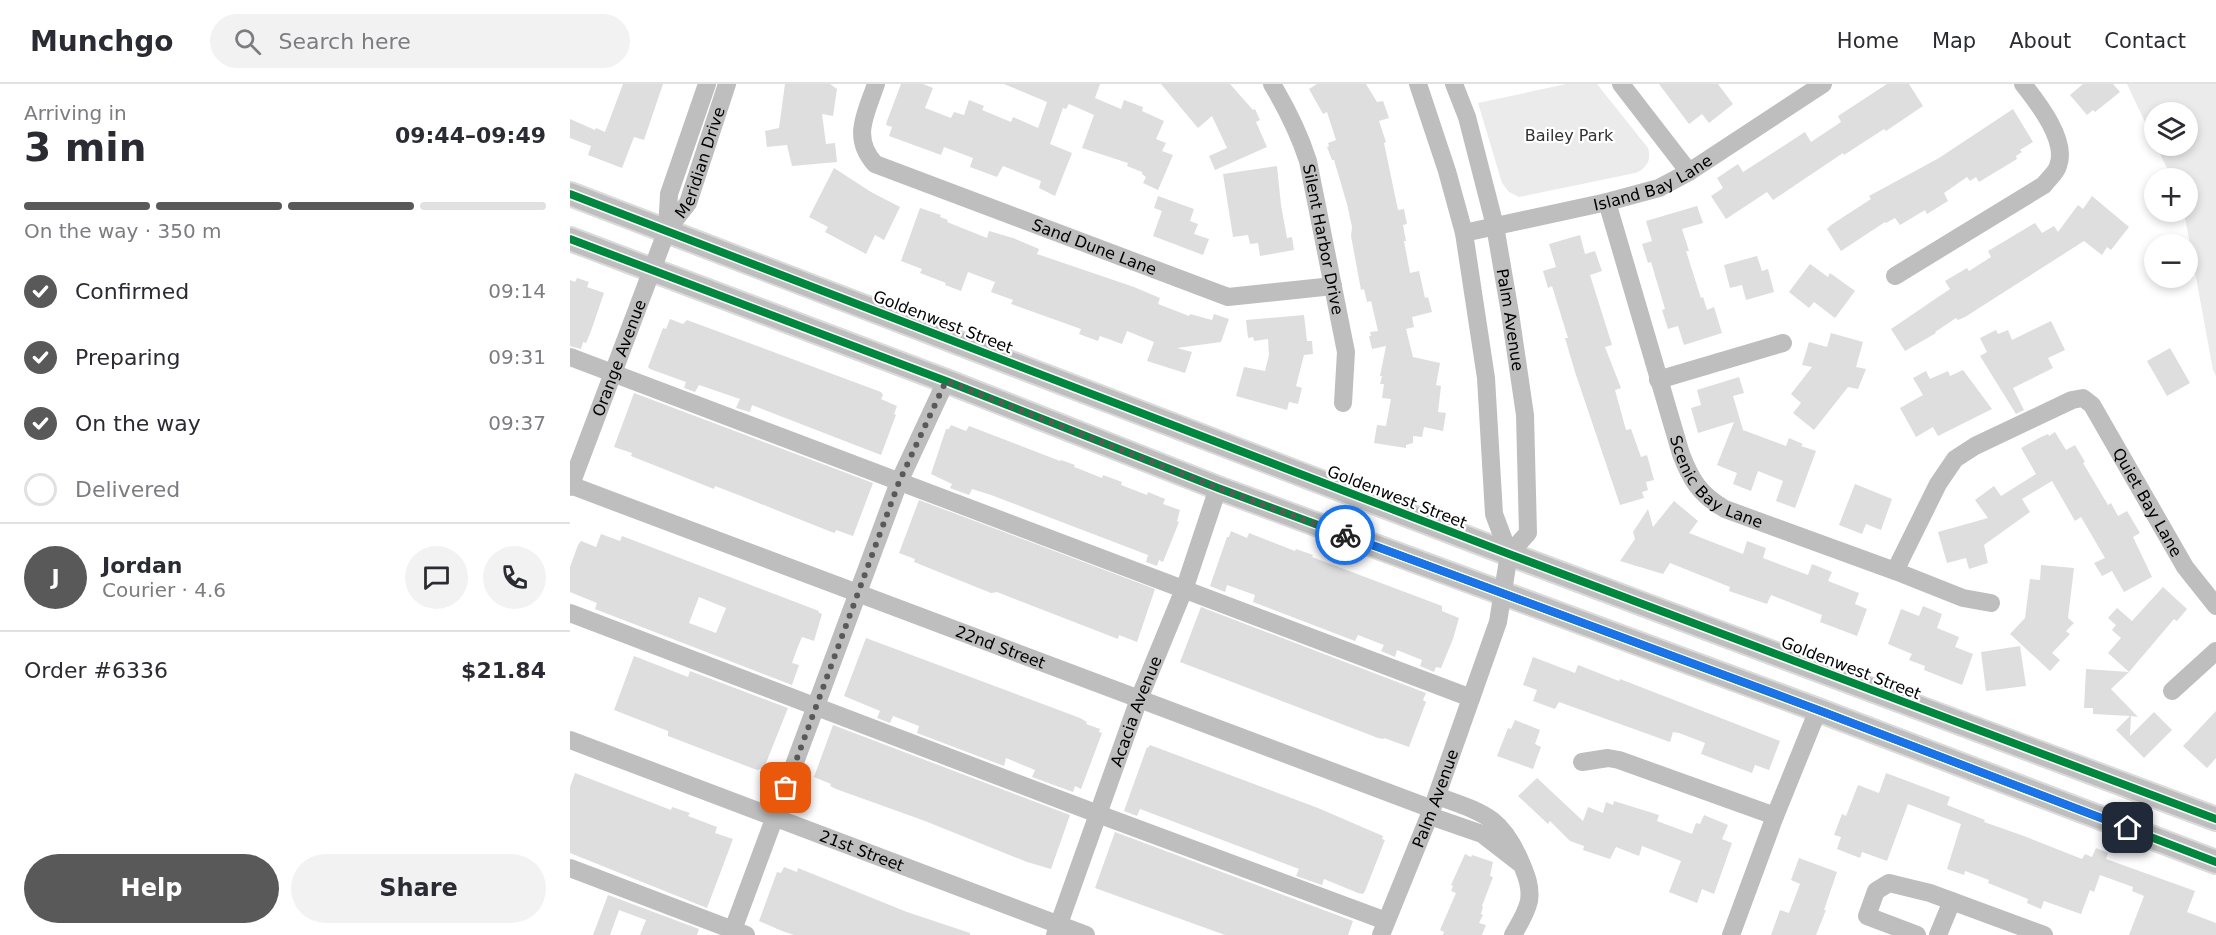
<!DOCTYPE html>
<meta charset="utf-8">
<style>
:root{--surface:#fff;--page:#f2f2f3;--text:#2b2b33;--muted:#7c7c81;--line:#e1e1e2;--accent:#595959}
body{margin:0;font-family:"DejaVu Sans",sans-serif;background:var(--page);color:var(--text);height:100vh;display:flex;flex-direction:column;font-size:22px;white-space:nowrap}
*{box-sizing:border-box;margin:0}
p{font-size:20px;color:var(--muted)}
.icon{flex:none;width:33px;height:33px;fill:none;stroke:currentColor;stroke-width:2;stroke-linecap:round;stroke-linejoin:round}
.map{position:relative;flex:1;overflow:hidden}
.panel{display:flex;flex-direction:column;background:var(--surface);width:570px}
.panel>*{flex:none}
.tools{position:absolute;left:1574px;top:18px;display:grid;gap:12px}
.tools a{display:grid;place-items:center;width:54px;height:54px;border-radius:50%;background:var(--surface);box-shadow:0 3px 9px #0003;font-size:30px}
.pin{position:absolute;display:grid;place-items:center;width:51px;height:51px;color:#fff;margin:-26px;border-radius:12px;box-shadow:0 3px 9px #0006}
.courier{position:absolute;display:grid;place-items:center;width:60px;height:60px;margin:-30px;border:4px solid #1a73e8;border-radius:50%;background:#fff;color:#222;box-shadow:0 2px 8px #0007}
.summary em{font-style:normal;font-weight:700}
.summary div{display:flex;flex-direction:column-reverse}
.summary{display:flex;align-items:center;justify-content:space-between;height:102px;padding:0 24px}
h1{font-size:39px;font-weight:700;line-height:45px}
.bar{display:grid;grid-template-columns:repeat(4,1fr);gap:9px 6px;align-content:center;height:72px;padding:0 24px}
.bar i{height:8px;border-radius:4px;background:var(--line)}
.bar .on{background:var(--accent)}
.bar p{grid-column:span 4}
.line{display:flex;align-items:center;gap:15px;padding:0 24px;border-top:2px solid var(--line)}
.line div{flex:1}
.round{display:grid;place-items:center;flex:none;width:63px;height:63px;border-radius:32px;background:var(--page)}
ol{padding:0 24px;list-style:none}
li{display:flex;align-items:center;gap:18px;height:66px}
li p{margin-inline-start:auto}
li .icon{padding:6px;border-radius:50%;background:var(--accent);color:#fff;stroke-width:4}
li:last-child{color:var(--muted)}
li i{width:33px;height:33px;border:3px solid var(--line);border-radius:50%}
.primary-button{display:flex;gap:12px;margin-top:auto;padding:12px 24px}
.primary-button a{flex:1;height:69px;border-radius:36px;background:var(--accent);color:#fff;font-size:24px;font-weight:700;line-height:69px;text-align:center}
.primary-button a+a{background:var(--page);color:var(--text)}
header{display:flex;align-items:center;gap:36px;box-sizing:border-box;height:84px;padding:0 30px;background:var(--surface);border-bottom:2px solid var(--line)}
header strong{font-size:28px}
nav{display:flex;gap:33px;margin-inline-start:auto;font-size:21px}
.search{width:420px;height:54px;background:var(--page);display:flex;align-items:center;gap:15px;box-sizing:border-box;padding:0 21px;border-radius:33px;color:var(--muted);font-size:22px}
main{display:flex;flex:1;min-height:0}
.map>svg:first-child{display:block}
.green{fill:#ebebeb}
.building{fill:#dedede;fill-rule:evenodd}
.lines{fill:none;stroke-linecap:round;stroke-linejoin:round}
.major-casing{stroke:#dbdbdb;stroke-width:26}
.minor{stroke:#bebebe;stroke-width:18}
.major{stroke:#bebebe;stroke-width:22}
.cycleway-casing{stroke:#fff;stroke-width:11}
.cycleway{stroke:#00873e;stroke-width:8}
.done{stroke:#595959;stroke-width:6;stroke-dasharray:0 10.8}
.route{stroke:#1a73e8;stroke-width:8}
.labels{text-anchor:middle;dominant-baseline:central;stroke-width:4.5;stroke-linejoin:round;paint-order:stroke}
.park-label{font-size:16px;fill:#313131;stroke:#fff}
.street-label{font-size:16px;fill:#000;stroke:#fff}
</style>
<header>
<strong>Munchgo</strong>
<div class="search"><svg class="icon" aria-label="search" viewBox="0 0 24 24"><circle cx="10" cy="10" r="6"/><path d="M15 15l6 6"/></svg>Search here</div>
<nav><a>Home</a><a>Map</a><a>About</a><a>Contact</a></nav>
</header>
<main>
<section class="panel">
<div class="summary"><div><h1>3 min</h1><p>Arriving in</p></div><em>09:44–09:49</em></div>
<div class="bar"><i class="on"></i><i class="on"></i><i class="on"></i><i></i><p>On the way · 350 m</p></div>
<ol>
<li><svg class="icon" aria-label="check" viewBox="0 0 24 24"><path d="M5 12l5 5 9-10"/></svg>Confirmed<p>09:14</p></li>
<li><svg class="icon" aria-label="check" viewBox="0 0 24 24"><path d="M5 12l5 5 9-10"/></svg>Preparing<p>09:31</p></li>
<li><svg class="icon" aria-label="check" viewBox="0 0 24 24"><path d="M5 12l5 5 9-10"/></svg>On the way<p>09:37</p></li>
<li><i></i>Delivered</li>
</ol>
<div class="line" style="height:108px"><b class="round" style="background:var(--accent);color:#fff">J</b><div><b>Jordan</b><p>Courier · 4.6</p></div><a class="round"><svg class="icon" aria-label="chat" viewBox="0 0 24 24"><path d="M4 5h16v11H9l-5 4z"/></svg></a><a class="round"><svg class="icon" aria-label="phone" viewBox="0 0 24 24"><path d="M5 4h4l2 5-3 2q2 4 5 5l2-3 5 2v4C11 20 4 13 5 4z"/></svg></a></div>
<div class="line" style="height:78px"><div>Order #6336</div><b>$21.84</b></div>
<div class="primary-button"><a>Help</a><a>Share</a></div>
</section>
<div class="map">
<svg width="1646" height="851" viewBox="0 0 1646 851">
<rect width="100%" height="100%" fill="#fff"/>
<g class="green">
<path d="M996 0H1027L1078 64C1082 76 1076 85 1065 89L949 113 939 108 932 99 908 19Z"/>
<path d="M1557 0H1646V292L1643 286 1614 128H1617V94H1602L1586 62H1617V28H1584V57Z"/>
</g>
<g class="building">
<path d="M53 0H93L74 56 64 53 52 84 18 71 21 62 0 54V35L25 46 26 44 35 48Z"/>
<path d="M215 0H260L267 5 263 32 252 30 256 60 265 59 267 78 222 82 217 61 197 63 195 47 209 44Z"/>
<path d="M331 0H353L363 4 355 24 381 34 384 28 394 31 399 16 414 22 412 26 441 38 443 33 468 44 477 18 434 0H530L525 14 551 25 554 16 573 23 572 27 594 37 586 55 596 59 592 67 603 71 588 106 573 99 576 93 572 90V88L557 82 558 79 512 64 524 31 499 20 496 25 493 24 480 60 502 69 485 112 469 104 471 97 433 82 427 93 400 83 403 74 374 63 371 71 319 52 322 43 316 41 317 37Z"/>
<path d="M591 0H660L683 26 685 25 690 36 686 38 697 63 645 86 639 72 657 64 642 32 628 44Z"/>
<path d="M747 0H796L807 18 813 17 819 34 809 37 816 58 814 59 828 126 834 125 837 140 833 141 836 157H834L840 189 849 187 855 214 858 213 862 228 842 233 844 243 836 245 843 273 870 279 866 301 871 302 868 328 876 329 873 347 854 343 852 353 843 352V359L836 361V364L804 359 807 341 816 342 821 315 812 314 814 300H810L812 292H810L816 262 802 265 799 252H801L800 248 808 247 801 217 797 218 794 205 791 206 781 152 782 143 777 120 764 76H762L757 63 759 62 758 59 766 56 757 28 753 30 739 5Z"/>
<path d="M1089 0H1148L1163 20 1139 39 1132 30 1119 40Z"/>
<path d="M1317 0H1339L1353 22 1316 47 1314 45 1274 71 1273 69 1203 116 1197 108 1156 135 1141 112 1153 104 1147 94 1168 80 1173 88 1235 48 1241 58 1271 38 1268 32Z"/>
<path d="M1513 0H1543L1550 8 1525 28 1523 26 1517 31 1500 11Z"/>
<path d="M1443 25 1463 58 1450 66 1452 68 1446 72 1447 75 1409 98 1406 93 1400 97 1397 93 1374 109 1378 117 1357 130 1355 126 1330 141 1325 134 1316 139 1315 138 1271 167 1257 145 1261 141 1301 115 1299 112 1369 74Z"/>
<path d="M707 82 711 121 717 154 722 153 724 166 690 172 688 159 680 160 678 151 663 153 653 90Z"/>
<path d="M264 84 301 108 330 123 314 156 305 151 296 170 255 148 258 143 239 133Z"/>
<path d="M588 112 624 125 620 137 628 140 624 150 639 155 633 171 583 152 592 127 584 124Z"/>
<path d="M1522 112 1559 143 1541 166 1537 163 1532 171 1514 157 1395 233 1388 236 1386 234 1365 248 1366 249 1335 267 1321 245 1380 205 1375 197 1397 184 1399 187 1421 173 1418 167 1465 139 1472 149 1484 142 1488 148 1508 121 1513 125Z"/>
<path d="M1127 122 1133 139 1112 145 1119 167H1116L1131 214 1133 213 1137 226 1144 223 1152 249 1114 261 1108 242 1098 245 1092 226 1095 225 1081 178 1078 179 1072 160 1082 157 1076 137Z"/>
<path d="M350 124 371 131 370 133 378 136 377 138 417 154 419 147 443 154 469 165 467 170 564 203 590 214 588 220 619 232 620 230 642 236 644 230 659 235 651 258 607 264 622 268 615 289 577 277 584 258 557 247 552 260 530 252 528 257 509 250 511 245 441 220 443 216 421 208 425 198 398 188 391 207 375 201 376 199 350 189 352 185 331 177Z"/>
<path d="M1010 151 1015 170 1025 167 1032 187 1020 191 1042 261 1035 263 1051 304 1045 306 1056 346 1061 345 1071 373 1077 371 1084 396 1076 398 1078 406 1072 408 1074 414 1050 421 1005 288 995 254H998L982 202 978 204 973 187 986 183 979 160Z"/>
<path d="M1187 172 1192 187 1198 185 1204 208 1176 216 1172 201 1160 204 1154 181Z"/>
<path d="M1240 180 1258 193 1260 189 1285 207 1265 234 1244 218 1239 224 1219 208Z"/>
<path d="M7 194 19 198 17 203 34 209 21 247 16 259 13 258 11 265 0 262V196L5 198Z"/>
<path d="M734 231 737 257H742L743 270 734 271 726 302 732 304 728 320 719 318 717 326 666 312 674 283 695 287 699 271 698 255 684 257 683 253 678 254 676 236Z"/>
<path d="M100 235 113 240 117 236 311 308 313 311 311 315 327 322 324 330 326 331 311 371 182 321 180 328 166 324 170 315 129 301 125 308 114 304 116 298 80 285 78 283 93 244 96 245Z"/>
<path d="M1481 237 1495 266 1478 274 1483 284 1443 304 1454 326 1446 330 1410 272 1417 268 1410 254 1426 246 1428 250 1438 246 1442 256Z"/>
<path d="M1261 249 1293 258 1286 283 1296 285 1288 305 1278 303 1244 346 1223 329 1231 319 1221 310 1242 283 1232 281 1239 258 1257 263Z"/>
<path d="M1600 264 1620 299 1597 312 1577 277Z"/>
<path d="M1393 286 1422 325 1368 352 1363 343 1346 353 1330 324 1353 311 1343 294 1356 287 1360 295 1378 287 1380 292Z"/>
<path d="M1169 293 1174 309 1163 312 1173 346 1216 362 1219 354 1233 360 1231 362 1246 367 1225 424 1206 417 1213 397 1188 387 1181 407 1163 400 1167 389 1147 381 1164 338 1128 349 1121 324 1131 321 1127 306Z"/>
<path d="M64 309 303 399 283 452 266 446 265 449 259 447 171 412 145 402 144 405 61 372 62 369 44 363Z"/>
<path d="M381 341 396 347 399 342 490 377 491 376 505 381 504 383 507 384 532 394 533 391 552 398 551 401 577 411 578 408 595 415 593 420 610 426 607 437 609 438 593 478 589 476 587 482 576 478 578 471 421 411 402 405 399 411 380 404 382 400 361 390 376 345H379Z"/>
<path d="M1485 348 1496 366 1505 361 1515 378 1513 379 1538 421 1541 419 1548 432 1557 427 1570 449 1563 453 1582 493 1554 508 1542 487 1532 492 1524 479 1535 474 1511 433 1505 437 1482 397 1452 415 1460 428 1414 461 1418 479 1399 485 1396 474 1377 479 1368 448 1418 434 1405 416 1424 402 1431 412 1466 390 1451 364 1469 354 1478 350 1479 352Z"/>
<path d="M1285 400 1322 415 1311 446 1296 440 1292 450 1269 441Z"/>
<path d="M349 416 585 505 567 558 549 551 548 555 427 508 421 509 344 478 345 475 329 469Z"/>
<path d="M1104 417 1128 437 1119 449 1173 470 1177 457 1196 464 1193 474 1238 491 1242 480 1262 488 1258 497 1289 509 1285 520 1297 525 1287 552 1250 538 1252 531 1201 511 1197 520 1159 507 1160 503 1100 479 1093 490 1050 477 1065 455 1063 448 1078 425 1083 443Z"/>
<path d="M661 447 677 454 679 449 725 467 726 465 743 471 742 473 872 522V527L889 534 883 555 871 584 866 583 864 588 850 582 852 576 827 566 825 573 811 567 814 561 788 551 785 557 683 518 685 511 657 501 655 508 640 502 657 453H659Z"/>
<path d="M31 450 50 457 52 452 249 527 248 528 252 530 244 557 232 553 227 565 222 579 229 581 222 601 25 525 27 519 0 508V483L8 461 11 457 26 463ZM129 513 156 524 146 549 119 539Z"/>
<path d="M1471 481 1504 484 1498 534 1504 539 1496 547 1500 550 1482 569 1490 576 1480 587 1440 550 1455 534 1460 495 1470 496Z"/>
<path d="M1593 503 1617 525 1607 537 1604 535 1559 588 1538 569 1551 554 1542 546 1546 541 1538 534 1547 524 1562 537Z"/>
<path d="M1353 522 1372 530 1367 544 1389 553 1385 563 1403 570 1392 601 1354 586 1355 582 1339 576 1342 570 1318 560 1331 525 1349 532Z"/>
<path d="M631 523 856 609 853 616 856 618 839 663 814 654 813 655 808 654 610 578Z"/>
<path d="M296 554 510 634 517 638 516 640 530 645 529 648 532 649 511 705 505 702 503 708 462 693 465 686 436 674 434 682 347 649 349 642 323 632 320 639 307 634 310 627 274 612Z"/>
<path d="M1450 562 1456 602 1416 607 1411 568Z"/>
<path d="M64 572 118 593 120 587 218 624 194 684 187 686 98 652V647L44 626Z"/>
<path d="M963 573 1005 589 1008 581 1049 597 1050 595 1210 657 1199 686 1185 681 1182 689 1131 670 1135 659 1109 649 1103 648 1100 658 989 618 985 625 963 617 967 606 953 601Z"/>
<path d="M1516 585 1559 588 1541 605 1568 633 1561 632 1560 652 1584 628 1602 646 1574 674 1546 646 1560 632 1523 630V624H1514Z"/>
<path d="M1646 627V674L1637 684 1613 662Z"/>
<path d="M945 636 970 646 965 660 971 663 963 685 927 672 938 644 941 645Z"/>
<path d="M263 641 500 731 481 785 457 778 355 737 266 705 260 702 261 700 244 693Z"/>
<path d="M580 661 748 724 813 752 812 755 815 756 795 807 793 810 788 809 754 795 752 801 726 792 729 785 570 725 567 732 554 727 577 663 578 664Z"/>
<path d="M5 689 101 726 102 723 120 729 118 732 147 743 145 749 163 755 137 824 0 769V703Z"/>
<path d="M1316 689 1380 713 1377 721 1415 736 1414 738 1454 752 1512 775 1515 770 1522 773 1526 764 1538 769 1536 775 1625 807 1617 828 1646 839V851H1559L1574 812 1562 807 1563 803 1530 791 1524 808 1520 806 1511 830 1474 817 1471 825 1457 819 1458 815 1418 799 1419 796 1395 787 1394 791 1377 785 1391 740 1338 720 1317 777 1292 768 1290 774 1267 765 1271 753 1264 751 1272 730 1276 732 1288 701 1309 709Z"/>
<path d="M967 694 1013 737 1018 723 1033 729 1036 718 1043 721 1044 717 1089 731 1087 737 1122 750 1126 739 1130 740 1134 731 1158 741 1152 755 1162 759 1144 810 1132 805 1127 819 1099 808 1111 777 1072 762 1069 772 1046 763 1040 775 1013 766 1014 762 1000 757 980 737 978 740 948 712Z"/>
<path d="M545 748 783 837 778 851H655L525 804Z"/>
<path d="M895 770 901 773 902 771 923 778 920 792 923 793 912 822 913 823 911 830 913 831 909 839 916 841 912 851H873L874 848 870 846 886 809 881 807 883 802 881 801Z"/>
<path d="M1229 774 1267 788 1254 826H1256L1246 851H1201L1210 826 1219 829 1230 800 1221 796Z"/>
<path d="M214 783 227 788 228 784 337 828 400 849V851H224L212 847 189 837 207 788 211 789Z"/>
<path d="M38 811 129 845 127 851H70L76 836 49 826 40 851H23Z"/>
</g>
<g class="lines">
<g class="major-casing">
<g id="major">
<path d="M0 110 939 470 1646 735"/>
<path d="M0 155 376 297 648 404 1248 626 1646 778"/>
</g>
</g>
<g class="minor">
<path id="s1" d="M306 0C296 30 281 53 305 80L658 213 763 202"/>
<path id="s2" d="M702 0C717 25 729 49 738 77L776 268 773 319"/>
<path id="s3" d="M884 0 897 33 925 142 940 229 955 331 958 449 939 470"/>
<path d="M1051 0 1119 88"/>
<path id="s4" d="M1037 118 1111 370C1121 396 1130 411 1155 425L1325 487 1393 514 1421 519"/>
<path d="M97 146 99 110 137 0"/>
<path id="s5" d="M894 149 1037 118 1089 104 1119 88 1253 0"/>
<path d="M1325 192 1474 101C1478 95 1486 89 1488 82 1498 57 1468 19 1453 0"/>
<path d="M0 273C300 386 601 498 901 614"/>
<path d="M1088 296 1213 259"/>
<path id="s6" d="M0 401 862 725"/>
<path id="s7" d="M0 403 97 146 118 119 157 0"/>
<path id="s8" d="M1325 487 1368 400 1385 375 1405 362 1502 316 1513 314 1522 321 1615 483 1646 522"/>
<path d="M0 529 528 730 816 837"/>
<path d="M1602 607 1646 567"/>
<path id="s9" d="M0 656 516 851"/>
<path d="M1012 678 1038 674 1049 676 1205 732"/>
<path d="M867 712C914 729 932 732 952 781 957 793 961 804 959 817 956 830 949 840 943 851"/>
<path d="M860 732 912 750 948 778"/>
<path d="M0 784 176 851"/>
<path d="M161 851 329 398 376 297"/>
<path id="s10" d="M485 851 569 615 615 503 648 404"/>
<path id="s11" d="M811 851 862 725 928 538 939 470 924 430 916 294 894 149 877 87 848 0"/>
<path d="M1161 851 1205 732 1248 626"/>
<path d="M1347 851 1297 832 1306 807 1319 799 1360 809 1474 851"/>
<path d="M1368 851 1382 817"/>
</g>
<use href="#major" class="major"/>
<g class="cycleway-casing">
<g id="cycleway">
<path d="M0 110 939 470 1646 735"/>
<path d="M0 155 376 297 648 404 1248 626 1646 778"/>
</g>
</g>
<use href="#cycleway" class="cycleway"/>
</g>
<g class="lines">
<path class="done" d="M216 704 329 398 376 297 648 404 775 451"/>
<path class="route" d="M775 451 1206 610 1558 744"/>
</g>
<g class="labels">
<g class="park-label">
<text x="999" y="51">Bailey Park</text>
</g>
<g class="street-label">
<text stroke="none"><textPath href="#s7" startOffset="351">Meridian Drive</textPath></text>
<text stroke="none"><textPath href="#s5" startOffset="196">Island Bay Lane</textPath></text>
<text stroke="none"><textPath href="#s2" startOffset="165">Silent Harbor Drive</textPath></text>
<text stroke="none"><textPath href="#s1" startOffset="320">Sand Dune Lane</textPath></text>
<text stroke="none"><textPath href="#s3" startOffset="243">Palm Avenue</textPath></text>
<text transform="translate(373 238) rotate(21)">Goldenwest Street</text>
<text stroke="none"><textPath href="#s7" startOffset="138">Orange Avenue</textPath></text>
<text stroke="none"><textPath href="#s4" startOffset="309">Scenic Bay Lane</textPath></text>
<text transform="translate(827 413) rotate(21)">Goldenwest Street</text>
<text stroke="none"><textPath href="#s8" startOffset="393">Quiet Bay Lane</textPath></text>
<text stroke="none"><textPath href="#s6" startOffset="460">22nd Street</textPath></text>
<text transform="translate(1281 584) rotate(21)">Goldenwest Street</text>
<text stroke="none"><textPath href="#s10" startOffset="238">Acacia Avenue</textPath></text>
<text stroke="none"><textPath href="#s11" startOffset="147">Palm Avenue</textPath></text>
<text stroke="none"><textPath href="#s9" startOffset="312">21st Street</textPath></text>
</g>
</g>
</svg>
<div class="tools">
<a><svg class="icon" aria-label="layers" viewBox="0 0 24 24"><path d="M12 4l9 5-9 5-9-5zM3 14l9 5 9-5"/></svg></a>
<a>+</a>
<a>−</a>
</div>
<div class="pin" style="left:216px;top:704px;background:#ea580c"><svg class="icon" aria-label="bag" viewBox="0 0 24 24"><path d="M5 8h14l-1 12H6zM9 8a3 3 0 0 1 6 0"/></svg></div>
<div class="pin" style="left:1558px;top:744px;background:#1f2937"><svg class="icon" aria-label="home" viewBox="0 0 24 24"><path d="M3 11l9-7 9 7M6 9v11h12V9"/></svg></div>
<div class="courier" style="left:775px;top:451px"><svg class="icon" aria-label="bike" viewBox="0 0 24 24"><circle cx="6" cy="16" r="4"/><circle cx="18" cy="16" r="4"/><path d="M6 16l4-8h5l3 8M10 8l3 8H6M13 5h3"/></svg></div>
</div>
</main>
